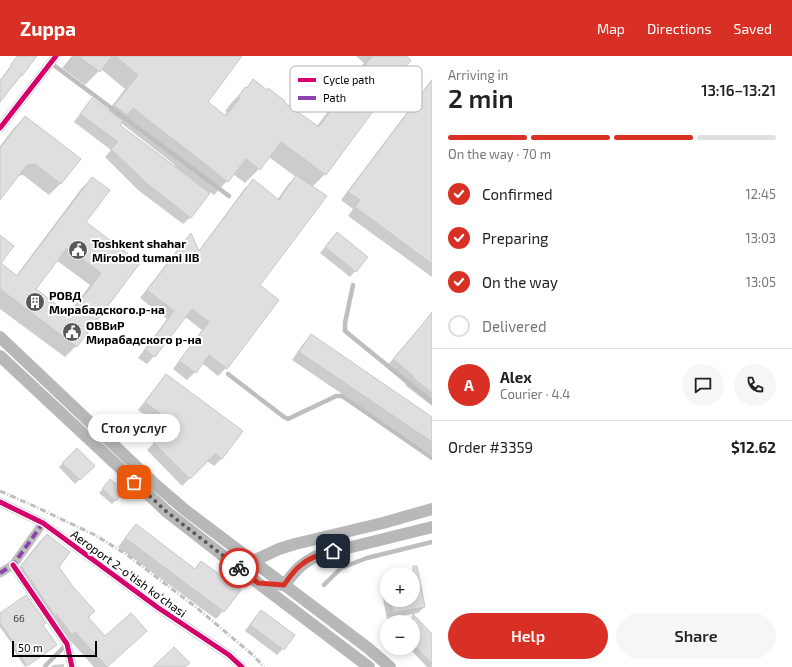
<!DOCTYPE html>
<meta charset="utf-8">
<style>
:root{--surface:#fff;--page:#f6f6f6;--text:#222;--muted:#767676;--line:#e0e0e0;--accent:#d93025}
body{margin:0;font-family:"Exo 2",sans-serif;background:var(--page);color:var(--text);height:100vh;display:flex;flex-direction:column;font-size:15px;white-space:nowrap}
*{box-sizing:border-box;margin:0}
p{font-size:13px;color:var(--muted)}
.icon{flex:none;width:22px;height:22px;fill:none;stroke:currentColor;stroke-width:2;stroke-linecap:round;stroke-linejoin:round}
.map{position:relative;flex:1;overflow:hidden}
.details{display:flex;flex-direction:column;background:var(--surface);width:360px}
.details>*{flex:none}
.tools{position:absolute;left:380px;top:511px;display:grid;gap:8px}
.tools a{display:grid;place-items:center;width:40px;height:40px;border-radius:50%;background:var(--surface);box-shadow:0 2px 10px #0003;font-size:20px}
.scale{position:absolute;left:12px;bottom:10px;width:85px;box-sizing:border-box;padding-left:4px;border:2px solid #000;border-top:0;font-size:11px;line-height:14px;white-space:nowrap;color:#000;-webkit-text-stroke:3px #fff;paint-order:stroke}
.pin{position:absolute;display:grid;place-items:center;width:34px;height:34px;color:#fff;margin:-17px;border-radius:8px;box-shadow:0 2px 6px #0006}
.courier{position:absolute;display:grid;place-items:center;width:40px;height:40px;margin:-20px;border:3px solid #d93025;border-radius:50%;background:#fff;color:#222;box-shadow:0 1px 5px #0007}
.bubble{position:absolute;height:28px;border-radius:14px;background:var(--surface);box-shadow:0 2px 10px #0003;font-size:13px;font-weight:600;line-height:28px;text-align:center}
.summary em{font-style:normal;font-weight:600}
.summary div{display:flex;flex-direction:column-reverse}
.summary{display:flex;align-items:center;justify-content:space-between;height:68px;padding:0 16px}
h1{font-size:26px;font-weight:600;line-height:30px}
.bar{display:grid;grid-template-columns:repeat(4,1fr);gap:6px 4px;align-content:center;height:48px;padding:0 16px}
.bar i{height:5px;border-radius:3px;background:var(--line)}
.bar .current{background:var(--accent)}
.bar p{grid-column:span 4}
.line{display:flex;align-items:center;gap:10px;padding:0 16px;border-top:1px solid var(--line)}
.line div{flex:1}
.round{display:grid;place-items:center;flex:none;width:42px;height:42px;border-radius:21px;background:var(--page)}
ol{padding:0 16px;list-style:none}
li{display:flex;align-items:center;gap:12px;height:44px}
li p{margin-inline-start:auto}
li .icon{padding:4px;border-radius:50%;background:var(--accent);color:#fff;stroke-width:4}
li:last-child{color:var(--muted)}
li i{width:22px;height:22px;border:2px solid var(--line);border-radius:50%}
.button{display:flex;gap:8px;margin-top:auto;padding:8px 16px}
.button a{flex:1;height:46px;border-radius:24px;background:var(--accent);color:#fff;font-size:16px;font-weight:600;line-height:46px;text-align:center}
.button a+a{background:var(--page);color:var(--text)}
header{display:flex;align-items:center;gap:24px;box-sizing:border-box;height:56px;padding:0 20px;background:var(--accent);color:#fff}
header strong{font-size:19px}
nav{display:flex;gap:22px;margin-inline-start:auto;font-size:14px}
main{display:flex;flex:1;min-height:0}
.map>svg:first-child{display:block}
.shadow{fill:#0003;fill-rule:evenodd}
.building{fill:#dfdfdf;stroke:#c7c7c7;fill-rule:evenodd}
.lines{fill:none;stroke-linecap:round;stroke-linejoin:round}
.lane{stroke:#bebebe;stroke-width:4.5}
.street{stroke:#bebebe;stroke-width:9}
.secondary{stroke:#b8b8b8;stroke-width:12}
.rail{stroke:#bebebe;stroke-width:3;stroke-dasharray:6 2 1 2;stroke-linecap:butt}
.quiet{stroke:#8e44ad;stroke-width:4;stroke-dasharray:8 4;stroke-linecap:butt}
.cycleway-casing{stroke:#fff;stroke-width:8}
.cycleway{stroke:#d6006c;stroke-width:5}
.done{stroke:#595959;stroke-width:4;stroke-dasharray:0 7.2}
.route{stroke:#d93025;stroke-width:5}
.labels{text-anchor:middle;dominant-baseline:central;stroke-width:4;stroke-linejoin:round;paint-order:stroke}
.number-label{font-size:10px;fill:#383838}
.poi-label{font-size:12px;font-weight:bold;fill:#000;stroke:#fff;text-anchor:start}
.street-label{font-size:12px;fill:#000;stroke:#fff}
.key{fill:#fff;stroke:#b2b2b2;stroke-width:1}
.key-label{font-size:11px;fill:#000}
</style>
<header>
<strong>Zuppa</strong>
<nav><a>Map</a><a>Directions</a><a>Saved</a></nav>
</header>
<main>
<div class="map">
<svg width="432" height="611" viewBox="0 0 432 611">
<rect width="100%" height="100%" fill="#fff"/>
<g class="shadow">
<path d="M18 0H36L22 19 0 45V24Z"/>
<path d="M72 0H241L206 47 224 60 227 56 225 55 232 46 253 25 317 70 364 7 356 0H405L410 4 325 118 312 131 258 230 278 244 226 312 218 320 202 307 195 316 187 324 173 313 202 274 184 260 154 300 147 308 138 302 167 263 140 242 184 185 191 178 198 196 245 132 253 125 277 144 289 127 296 121 269 101 259 113 245 127 233 118 227 125 214 139 210 136 191 161 183 168 138 134 105 101 111 94 74 66 85 51 92 44 108 55 125 33 101 13 85 29 62 12ZM121 67 175 109 174 110 119 69Z"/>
<path d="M432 23V221L348 160 353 153 341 144Z"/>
<path d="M25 61 61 127 49 139 23 119 17 120 0 142V90L13 73Z"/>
<path d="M92 122 84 167 138 207 76 290 65 301 0 253V207L16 220 81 133ZM56 204 90 229 68 259 34 233Z"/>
<path d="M337 177 355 215 350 221 320 197Z"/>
<path d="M432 257V350L405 329 406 328 386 311Z"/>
<path d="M311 280 432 362V399L292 304 303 288Z"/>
<path d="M166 319 242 375 221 403 214 410 207 405 182 430 147 394 166 375 138 354 159 327Z"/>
<path d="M77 394 93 410 75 428 59 411Z"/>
<path d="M107 429 116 444 112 448 99 437Z"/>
<path d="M136 470 194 513 201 506 223 555 216 563 118 491 128 478Z"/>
<path d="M47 479 58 511 73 532 94 555 88 562 105 581H140L106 611H94L68 582 65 584 15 517 40 485Z"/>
<path d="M413 522 424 551 418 557 387 563 381 533 387 528V544H413Z"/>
<path d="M261 555 283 593 277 599 245 575 255 561Z"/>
<path d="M0 558 42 569 54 591 25 611 13 593 15 592 0 571Z"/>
<path d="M413 560 432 582V611H427L409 592H413V566H407Z"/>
<path d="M64 608V611H51L53 609Z"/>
</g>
<g class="building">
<path d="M17 0H37L22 20 21 19 0 46V25L11 11 10 10Z"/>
<path d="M78 0H112L100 16Z"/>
<path d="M115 0H242L208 46 226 60 240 42 238 41 245 31 247 32 253 23 267 34 268 32 285 45 284 46 319 71 372 0H406L411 4 326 119 281 86 260 114 246 103 228 126 133 52 127 59 114 49 138 19Z"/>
<path d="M432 24V208L355 151 360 144 348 136Z"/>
<path d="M92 42 123 65 120 69 210 137 191 162 146 127 111 93 118 86 80 58Z"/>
<path d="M25 60 81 103 61 128 35 108 27 109 0 144V92Z"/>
<path d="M296 119 327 140 260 229 279 244 227 313 209 299 196 317 179 305 209 266 192 253 155 301 145 294 174 255 147 234 191 177 199 195 253 123 279 144Z"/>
<path d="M92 121 110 134 86 166 140 207 77 291 0 233V179L14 190 1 207 17 220ZM67 192 101 217 70 259 36 233Z"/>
<path d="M337 176 368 201 356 216 325 191Z"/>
<path d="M432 256V337L412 321 413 320 393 303 422 269Z"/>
<path d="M311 278 432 361V386L299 296Z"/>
<path d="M166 318 243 375 222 403 215 398 190 423 153 386 173 367 145 346Z"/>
<path d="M77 392 95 410 80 424 62 407Z"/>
<path d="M110 423 125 435 116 445 102 433Z"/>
<path d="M136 468 195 513 201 505 241 534 224 556 125 482Z"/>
<path d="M47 478 70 496 59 511 74 532 95 555 88 561 105 580 131 557 147 575 107 611 75 576 72 579 57 559 55 560 21 510Z"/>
<path d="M413 510H417L425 551 393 557 390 544H413Z"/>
<path d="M26 539 46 567 43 569 57 589 27 610 14 591 16 590 0 567V557Z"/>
<path d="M261 554 295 579 284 594 250 569Z"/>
<path d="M413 558 432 578V608L413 588Z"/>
<path d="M174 591 190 607 185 611H153Z"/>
</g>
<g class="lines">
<g class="lane">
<path d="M51 7 229 140"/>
<path d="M353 229 345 267V275L432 346"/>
<path d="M228 318 284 361 288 363 332 342 336 340H342L432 402"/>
<path d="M324 529 341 512 367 502 432 486"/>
<path d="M45 611 46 609 67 588"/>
</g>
<g class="street">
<path d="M0 72 56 0"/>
<path d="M0 446 43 467 157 551 229 599 242 611"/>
<path d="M13 509 67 588 72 611"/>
<path d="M0 517 13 509 43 467"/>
</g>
<g class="secondary">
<path d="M0 281 155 428 185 454 368 592 390 611"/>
<path d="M0 300 167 456 258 527 369 611"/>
<path d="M253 505 279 493 295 488 383 467 432 453"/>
<path d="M277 528 284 529C296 514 301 507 319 499L432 471"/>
</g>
<path class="rail" d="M0 435 34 450 61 463 93 478 126 498 197 552 254 600 264 611"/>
<path class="quiet" d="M0 517 13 509 43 467"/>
<g class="cycleway-casing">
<g id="cycleway">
<path d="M0 72 56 0"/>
<path d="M0 446 43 467 157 551 229 599 242 611"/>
<path d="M13 509 67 588 72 611"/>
</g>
</g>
<use href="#cycleway" class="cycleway"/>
</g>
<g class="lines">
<path class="done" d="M134 426 167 456 239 512"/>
<path class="route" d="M239 512 258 527 284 529C289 522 294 514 301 509 310 501 322 498 333 495"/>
</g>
<defs>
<g id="civic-disc" transform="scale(1)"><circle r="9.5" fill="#595959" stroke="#fff"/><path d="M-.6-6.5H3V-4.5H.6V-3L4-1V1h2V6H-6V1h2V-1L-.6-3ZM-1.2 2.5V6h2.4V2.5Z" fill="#fff"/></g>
<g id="building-disc" transform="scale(1)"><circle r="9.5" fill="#595959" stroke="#fff"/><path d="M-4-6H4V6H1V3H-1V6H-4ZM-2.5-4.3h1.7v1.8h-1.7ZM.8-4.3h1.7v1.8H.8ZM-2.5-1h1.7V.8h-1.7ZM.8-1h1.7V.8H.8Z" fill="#fff"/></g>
</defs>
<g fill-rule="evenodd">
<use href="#civic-disc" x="78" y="194"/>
<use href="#building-disc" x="35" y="246"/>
<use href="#civic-disc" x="72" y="276"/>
</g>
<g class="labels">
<g class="number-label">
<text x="19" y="562">66</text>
</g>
<g class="poi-label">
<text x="92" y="187">Toshkent shahar<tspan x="92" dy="14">Mirobod tumani IIB</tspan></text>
<text x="49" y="239">РОВД<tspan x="49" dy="14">Мирабадского.р-на</tspan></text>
<text x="86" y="269">ОВВиР<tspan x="86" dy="14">Мирабадского р-на</tspan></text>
</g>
<g class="street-label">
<text transform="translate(129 517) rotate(36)">Aeroport 2-o'tish ko'chasi</text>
</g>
</g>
<rect x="290" y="10" width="132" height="46" rx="6" class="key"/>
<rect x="298" y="22" width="18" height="4" fill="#d6006c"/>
<rect x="298" y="40" width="18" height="4" fill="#8e44ad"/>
<g class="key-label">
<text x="323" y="28">Cycle path</text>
<text x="323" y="46">Path</text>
</g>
</svg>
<div class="tools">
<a>+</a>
<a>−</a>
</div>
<div class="scale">50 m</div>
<div class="pin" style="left:134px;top:426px;background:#ea580c"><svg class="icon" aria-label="bag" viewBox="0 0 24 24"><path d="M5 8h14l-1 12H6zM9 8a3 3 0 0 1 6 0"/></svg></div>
<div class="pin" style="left:333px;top:495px;background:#1f2937"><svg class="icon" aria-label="home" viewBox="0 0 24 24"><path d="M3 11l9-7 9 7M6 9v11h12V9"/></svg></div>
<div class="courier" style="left:239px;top:512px"><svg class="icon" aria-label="bike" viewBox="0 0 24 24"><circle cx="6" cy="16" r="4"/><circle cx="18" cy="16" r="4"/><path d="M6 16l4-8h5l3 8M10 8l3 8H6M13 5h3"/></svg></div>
<div class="bubble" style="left:88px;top:358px;width:92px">Стол услуг</div>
</div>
<section class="details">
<div class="summary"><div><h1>2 min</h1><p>Arriving in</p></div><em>13:16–13:21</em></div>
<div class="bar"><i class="current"></i><i class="current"></i><i class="current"></i><i></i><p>On the way · 70 m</p></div>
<ol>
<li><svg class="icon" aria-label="check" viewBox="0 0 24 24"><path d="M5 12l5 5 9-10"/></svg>Confirmed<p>12:45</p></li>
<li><svg class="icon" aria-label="check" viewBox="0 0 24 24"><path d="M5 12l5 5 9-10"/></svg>Preparing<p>13:03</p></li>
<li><svg class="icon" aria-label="check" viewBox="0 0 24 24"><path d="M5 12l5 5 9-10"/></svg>On the way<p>13:05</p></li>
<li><i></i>Delivered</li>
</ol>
<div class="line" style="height:72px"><b class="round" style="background:var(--accent);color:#fff">A</b><div><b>Alex</b><p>Courier · 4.4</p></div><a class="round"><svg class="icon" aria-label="chat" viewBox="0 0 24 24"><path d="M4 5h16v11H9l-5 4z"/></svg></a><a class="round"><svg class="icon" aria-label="phone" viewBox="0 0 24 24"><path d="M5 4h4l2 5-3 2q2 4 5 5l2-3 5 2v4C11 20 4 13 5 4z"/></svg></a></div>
<div class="line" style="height:52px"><div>Order #3359</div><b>$12.62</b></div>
<div class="button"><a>Help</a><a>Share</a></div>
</section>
</main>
